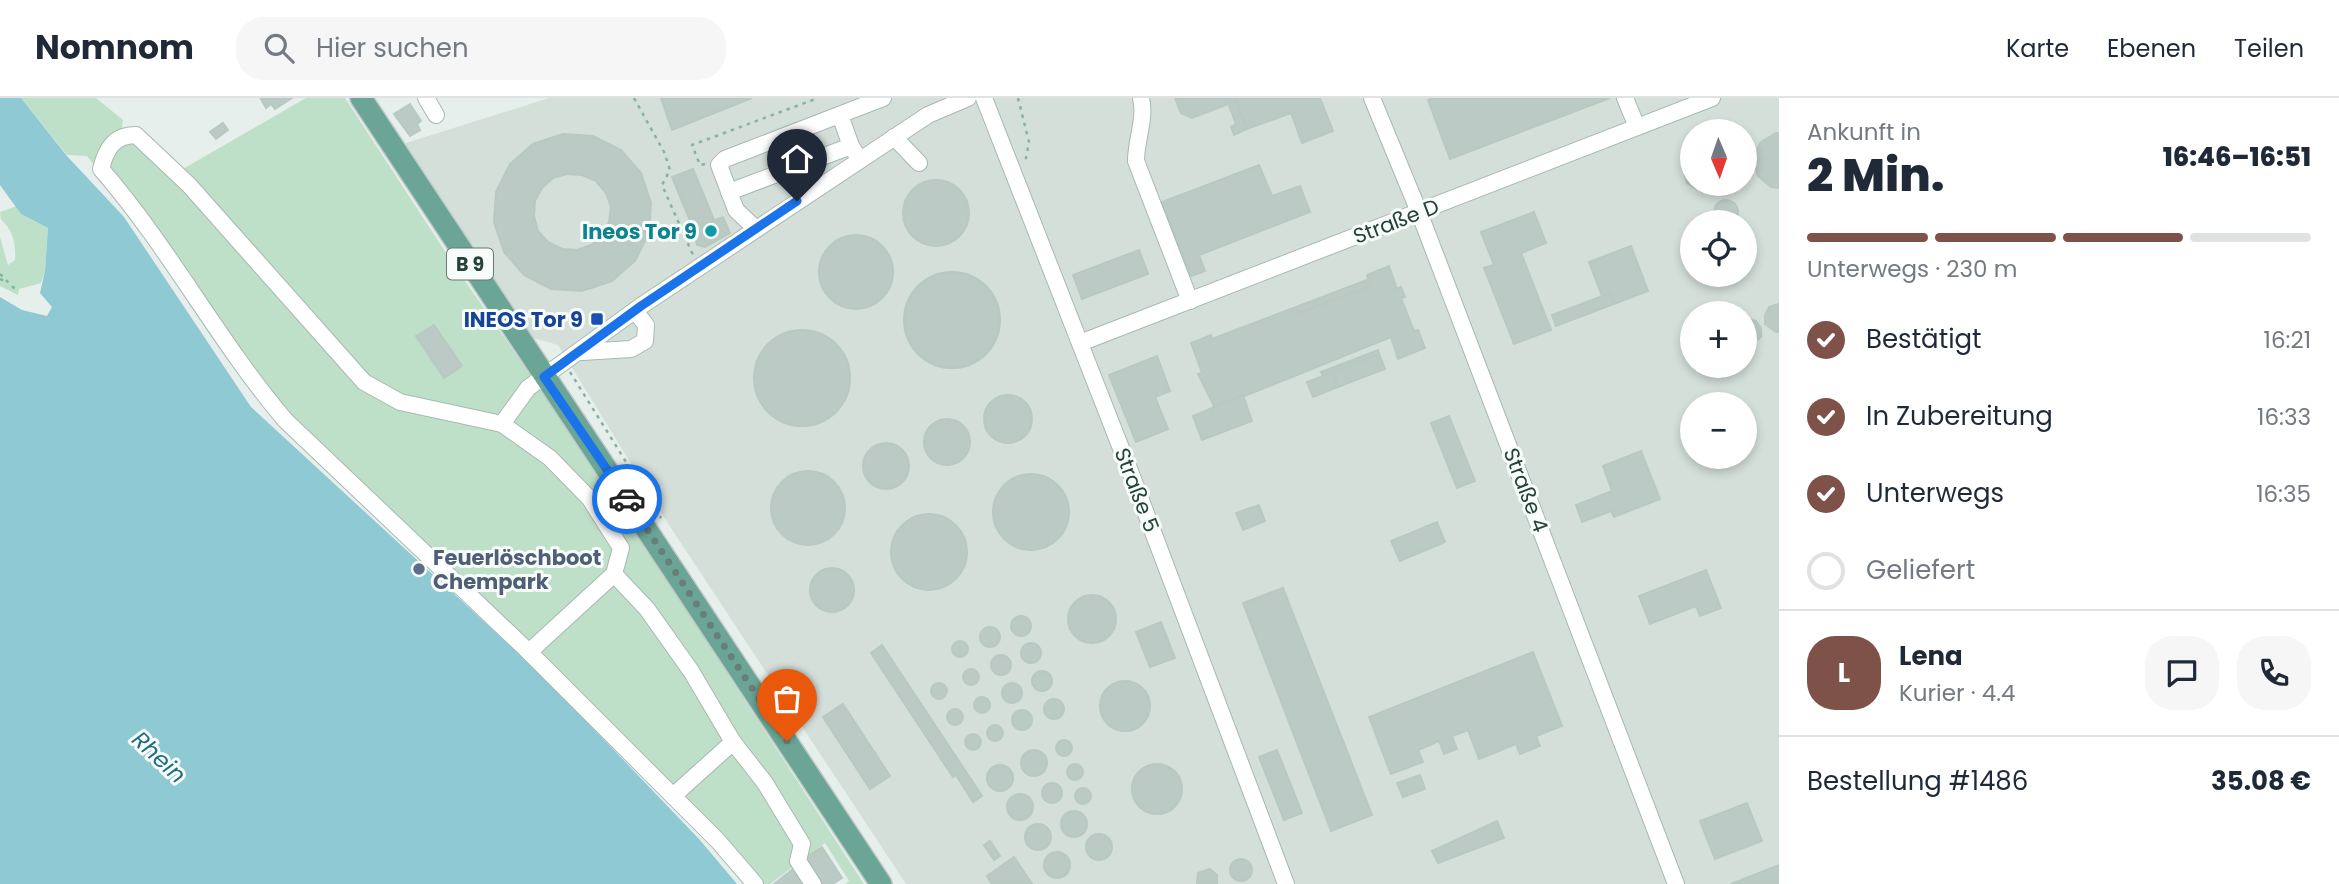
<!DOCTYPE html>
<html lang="de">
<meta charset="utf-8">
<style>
:root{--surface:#fff;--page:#f6f6f7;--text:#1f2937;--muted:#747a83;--line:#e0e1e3;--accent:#7f5249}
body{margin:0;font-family:Poppins,sans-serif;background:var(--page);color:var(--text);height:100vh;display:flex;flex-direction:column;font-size:26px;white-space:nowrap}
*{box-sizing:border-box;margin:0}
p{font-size:23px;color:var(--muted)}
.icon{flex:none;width:38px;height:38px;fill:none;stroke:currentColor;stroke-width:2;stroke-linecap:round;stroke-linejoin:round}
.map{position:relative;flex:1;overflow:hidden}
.drawer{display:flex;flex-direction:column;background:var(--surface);width:560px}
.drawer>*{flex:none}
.needle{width:46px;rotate:178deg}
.fabs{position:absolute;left:1680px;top:21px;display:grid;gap:14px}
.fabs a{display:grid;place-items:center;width:77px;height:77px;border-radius:50%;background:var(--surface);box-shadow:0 4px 10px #0003;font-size:35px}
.pin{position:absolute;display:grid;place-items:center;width:60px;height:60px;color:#fff;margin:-72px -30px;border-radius:50% 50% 50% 0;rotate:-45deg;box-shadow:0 0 7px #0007}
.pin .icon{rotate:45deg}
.courier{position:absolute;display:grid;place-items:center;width:70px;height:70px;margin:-35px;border:5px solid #1a73e8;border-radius:50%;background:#fff;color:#222;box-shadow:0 2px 9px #0007}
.head em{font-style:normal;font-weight:800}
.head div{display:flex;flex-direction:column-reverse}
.head{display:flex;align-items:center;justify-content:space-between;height:119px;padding:0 28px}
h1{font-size:46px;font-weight:800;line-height:52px}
.bar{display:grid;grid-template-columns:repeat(4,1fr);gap:10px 7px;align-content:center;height:84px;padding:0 28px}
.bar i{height:9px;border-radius:5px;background:var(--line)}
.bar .active{background:var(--accent)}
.bar p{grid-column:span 4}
.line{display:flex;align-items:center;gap:18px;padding:0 28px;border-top:2px solid var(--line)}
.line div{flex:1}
.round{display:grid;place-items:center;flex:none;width:74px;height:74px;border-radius:28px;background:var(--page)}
ol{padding:0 28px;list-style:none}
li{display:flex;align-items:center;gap:21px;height:77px}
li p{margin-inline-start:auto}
li .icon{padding:7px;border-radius:50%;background:var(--accent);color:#fff;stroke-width:4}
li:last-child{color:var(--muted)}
li i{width:38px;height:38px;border:4px solid var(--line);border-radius:50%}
header{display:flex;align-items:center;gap:42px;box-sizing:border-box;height:98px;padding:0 35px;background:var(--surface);border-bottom:2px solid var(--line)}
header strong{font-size:33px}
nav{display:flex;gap:38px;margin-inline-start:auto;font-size:24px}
.search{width:490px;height:63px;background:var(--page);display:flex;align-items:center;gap:18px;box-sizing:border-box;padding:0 24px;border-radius:28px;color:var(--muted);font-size:26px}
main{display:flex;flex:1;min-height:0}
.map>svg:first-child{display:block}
.built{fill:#d4dfda;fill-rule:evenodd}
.green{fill:#bfe0c8}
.water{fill:#8ec9d4}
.building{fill:#bbcac4;stroke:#b8c9c2;stroke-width:2;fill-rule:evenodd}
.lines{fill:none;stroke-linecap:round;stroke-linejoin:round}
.minor-casing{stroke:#a8b8b2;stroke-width:18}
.major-casing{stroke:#c2cac8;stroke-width:24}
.path{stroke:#86b3a5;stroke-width:2.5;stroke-dasharray:3.5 5;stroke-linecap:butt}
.minor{stroke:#fff;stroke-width:16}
.major{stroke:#6aa596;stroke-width:21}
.done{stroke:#687f78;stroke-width:7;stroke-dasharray:0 12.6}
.route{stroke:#1a73e8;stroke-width:9}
.culture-dot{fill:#0f9aa8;stroke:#f7fbf9;stroke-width:2.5}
.transit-dot{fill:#1a4fb4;stroke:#f7fbf9;stroke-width:2.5}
.service-dot{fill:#5c6f8a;stroke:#f7fbf9;stroke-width:2.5}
.labels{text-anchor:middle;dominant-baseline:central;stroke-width:6;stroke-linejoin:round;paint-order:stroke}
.shield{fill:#f7fbf9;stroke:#637a73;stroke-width:2}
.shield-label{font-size:19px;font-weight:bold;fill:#24423a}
.street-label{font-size:21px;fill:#24423a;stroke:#f7fbf9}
.culture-label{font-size:21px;font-weight:bold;fill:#0d838f;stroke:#f7fbf9;text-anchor:end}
.transit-label{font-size:21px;font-weight:bold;fill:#164399;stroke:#f7fbf9;text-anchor:end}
.service-label{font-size:21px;font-weight:bold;fill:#4e5e75;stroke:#f7fbf9;text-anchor:start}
.water-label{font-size:23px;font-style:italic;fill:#1c6f80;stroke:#f7fbf9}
</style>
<header>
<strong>Nomnom</strong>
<div class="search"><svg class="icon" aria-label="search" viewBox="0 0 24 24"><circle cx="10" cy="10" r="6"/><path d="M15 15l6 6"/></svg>Hier suchen</div>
<nav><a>Karte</a><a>Ebenen</a><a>Teilen</a></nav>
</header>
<main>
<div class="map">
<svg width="1779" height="786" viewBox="0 0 1779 786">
<rect width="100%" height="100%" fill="#e6efeb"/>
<path class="built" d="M549 0H1779V786H906L667 424 558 247 534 240 526 231 403 46ZM1692 33H1745V86H1692ZM1692 124H1745V177H1692ZM1692 215H1745V268H1692ZM1692 306H1745V359H1692Z"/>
<g class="green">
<path d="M21 0H96L123 22 122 30 183 71 306 0H345L454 167 588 360 864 786H845L849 783 825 745 770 786H761L240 265 180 179 87 58 67 57Z"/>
<path d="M17 108 21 116 48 130 45 173 41 185 19 191 18 197 0 188V139L8 167 15 162C16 145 13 133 1 121L0 114Z"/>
</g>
<path class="water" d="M0 0H21L67 58 124 119 251 309 542 577 699 741 737 786H0V199L22 212 47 218 52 209 40 195 45 173 48 130 21 116 0 87Z"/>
<g class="building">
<path d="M292 0 275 11 271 6 266 10 261 1Z"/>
<path d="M661 0H752L672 32Z"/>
<path d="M1175 0H1320L1333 33 1302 45 1291 15 1247 31 1236 3 1192 20 1181 15Z"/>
<path d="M1432 0H1610L1450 61 1428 2Z"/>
<path d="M1236 3 1247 31 1234 37 1231 29 1236 26 1228 5Z"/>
<path d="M410 6 421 23 417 26 420 32 410 38 394 16Z"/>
<path d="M223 25 228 32 216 41 210 34Z"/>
<path d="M1776 35H1779V90L1771 89 1758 78 1753 62 1760 45Z"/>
<path d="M563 36 593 38 621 52 641 75 651 105 649 135 635 163 612 183 582 193 551 191 524 177 504 154 494 124 496 94 510 66 533 46ZM567 76 582 77 596 83 606 95 611 109 609 124 603 138 591 147 577 152 562 151 548 144 538 133 534 118 535 103 542 90 553 80Z"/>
<path d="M1692 60V86H1718L1715 90 1703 94 1687 85 1684 73Z"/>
<path d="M1259 67 1272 98 1300 88 1310 114 1199 157 1205 173 1191 178 1162 104Z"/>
<path d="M693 71 714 122 693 130 672 79Z"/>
<circle cx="936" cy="115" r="33"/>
<circle cx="1726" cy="114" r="12"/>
<path d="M1534 114 1546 145 1521 155 1551 232 1514 246 1484 170 1494 167 1481 134Z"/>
<path d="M723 119 730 135 705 149 697 147 692 131Z"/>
<circle cx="856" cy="174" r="37"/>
<path d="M1631 148 1648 193 1614 206 1610 195 1602 198 1589 164Z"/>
<path d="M1139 152 1148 176 1082 201 1073 177Z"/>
<path d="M1389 168 1397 191 1401 189 1405 199 1401 200 1414 233 1418 232 1425 250 1398 261 1391 239 1215 310 1198 276 1202 275 1191 245 1211 237 1212 241 1296 209 1299 215 1371 188 1367 177Z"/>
<circle cx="952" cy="222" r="48"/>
<path d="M1369 181 1371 188 1299 215 1296 209Z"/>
<path d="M1610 195 1614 206 1556 228 1552 217Z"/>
<path d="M1778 206 1779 234H1776L1765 226V217L1769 209Z"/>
<path d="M1745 220 1756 223 1761 230V239L1750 247H1745Z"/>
<path d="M434 227 462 268 444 280 416 238Z"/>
<circle cx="802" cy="280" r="48"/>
<path d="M1378 252 1379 256 1323 278 1321 274Z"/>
<path d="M1379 256 1385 271 1338 289 1333 274Z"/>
<path d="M1157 258 1170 293 1155 299 1168 331 1136 344 1109 277Z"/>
<path d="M1333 274 1338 289 1313 299 1307 284Z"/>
<path d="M1243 297 1252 323 1202 342 1193 318Z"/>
<circle cx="1008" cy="321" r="24"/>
<path d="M1449 318 1475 383 1457 390 1431 325Z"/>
<circle cx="947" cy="344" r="23"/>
<circle cx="886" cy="368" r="23"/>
<path d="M1641 353 1660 401 1614 419 1611 413 1582 424 1576 407 1612 393 1603 368Z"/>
<circle cx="808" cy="410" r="37"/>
<circle cx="1031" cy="414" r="38"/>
<path d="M1259 407 1265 423 1243 432 1236 415Z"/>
<circle cx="929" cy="454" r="38"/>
<path d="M1437 424 1445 444 1400 463 1391 443Z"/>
<circle cx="832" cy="492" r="22"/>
<path d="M1706 472 1721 510 1700 518 1696 508 1650 526 1639 498Z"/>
<path d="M1283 490 1372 717 1331 733 1243 505Z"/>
<circle cx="1092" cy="521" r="24"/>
<circle cx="1021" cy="528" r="10"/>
<path d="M1161 524 1175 560 1150 569 1136 534Z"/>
<circle cx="990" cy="539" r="10"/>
<circle cx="960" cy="551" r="8"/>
<circle cx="1031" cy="555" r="10"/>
<path d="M882 547 982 698 973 704 956 677 953 679 871 555Z"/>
<path d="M1533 554 1562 628 1536 638 1540 648 1520 656 1516 646 1479 661 1468 632 1452 638 1457 651 1444 656 1439 643 1418 652 1423 664 1391 676 1369 619Z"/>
<circle cx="1001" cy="567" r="10"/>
<circle cx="971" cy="579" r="8"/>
<circle cx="1042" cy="583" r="10"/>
<circle cx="1125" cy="608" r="25"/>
<circle cx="939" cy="593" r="8"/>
<circle cx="1012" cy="595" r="10"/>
<circle cx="982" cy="607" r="8"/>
<circle cx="1054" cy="611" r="10"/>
<path d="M843 606 890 678 870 691 823 619Z"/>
<circle cx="955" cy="619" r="8"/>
<circle cx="1022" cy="622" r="10"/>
<circle cx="995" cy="635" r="8"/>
<circle cx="973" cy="644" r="8"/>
<circle cx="1064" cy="650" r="8"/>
<circle cx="1034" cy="665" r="13"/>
<path d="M1277 652 1302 715 1284 722 1259 659Z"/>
<circle cx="1157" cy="691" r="25"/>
<circle cx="1075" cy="674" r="8"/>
<circle cx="1000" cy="680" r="13"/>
<path d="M1420 677 1425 691 1403 699 1397 685Z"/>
<circle cx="1052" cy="695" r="10"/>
<circle cx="1083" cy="698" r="8"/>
<circle cx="1020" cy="709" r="13"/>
<path d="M1747 705 1762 743 1715 761 1700 723Z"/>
<circle cx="1074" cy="726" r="13"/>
<path d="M1497 723 1504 740 1438 765 1432 753Z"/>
<circle cx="1038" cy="739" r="13"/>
<circle cx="1099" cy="749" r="13"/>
<path d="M990 743 1000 758 994 762 984 747Z"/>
<path d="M822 749 842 780 832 786H822L805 760Z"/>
<circle cx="1057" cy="767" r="13"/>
<path d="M1014 759 1032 786H992L987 778Z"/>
<circle cx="1241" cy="772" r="11"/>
<path d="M1779 767V786H1731Z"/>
<path d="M1210 771 1217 777V786H1197L1198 775Z"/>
<path d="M792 772 803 786H774Z"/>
</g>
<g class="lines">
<g class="minor-casing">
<g id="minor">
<path d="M426 0 436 17"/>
<path d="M984 0 1133 381 1286 786"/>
<path d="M1141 0C1146 21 1136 41 1136 63L1190 203"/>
<path d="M1372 0 1419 114 1676 786"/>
<path d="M1625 0 1637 29"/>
<path d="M840 17 851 48"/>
<path d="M894 39 919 65"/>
<path d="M729 94 851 48 860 62"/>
<path d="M756 131 736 112 719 67 725 61 883 0"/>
<path d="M1080 245 1712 0"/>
<path d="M582 254 631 251 645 243 646 227 635 213"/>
<path d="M502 326 550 360 590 401 621 450 614 476 529 554"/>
<path d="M614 476 647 511 691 573 733 644 765 685 802 746 798 763 813 786"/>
<path d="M673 698 733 644"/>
<path d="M755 786 718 743 529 554 285 322C218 243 169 149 101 71 106 51 114 37 136 37L189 87 364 284 400 304 502 326 528 290 641 208 928 17 968 0"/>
</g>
</g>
<g class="major-casing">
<path id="major" d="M361 0 881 786"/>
</g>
<g class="path">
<path d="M634 0 664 54 670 72 662 87 693 157"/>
<path d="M1018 0 1029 44 1025 65"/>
<path d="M705 66 700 67 692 47 818 0"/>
<path d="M0 176 16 192"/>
<path d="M0 181 7 184"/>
<path d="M570 274 661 420"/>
</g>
<use href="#minor" class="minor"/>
<use href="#major" class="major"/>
</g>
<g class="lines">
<path class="done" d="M627 401 787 643"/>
<path class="route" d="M627 401 544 279 641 208 797 103"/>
</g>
<circle class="culture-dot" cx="711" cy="133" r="7"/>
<rect class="transit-dot" x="590" y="214" width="14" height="14" rx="3.5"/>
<circle class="service-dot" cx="419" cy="471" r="7"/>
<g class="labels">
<rect class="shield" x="447" y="150.5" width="46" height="31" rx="5"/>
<g class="shield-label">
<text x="470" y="166">B 9</text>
</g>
<g class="street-label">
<text transform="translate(1396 123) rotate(-21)">Straße D</text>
<text transform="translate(1137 392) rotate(69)">Straße 5</text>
<text transform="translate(1526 392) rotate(69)">Straße 4</text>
</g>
<g class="culture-label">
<text x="697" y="133">Ineos Tor 9</text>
</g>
<g class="transit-label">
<text x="583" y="221">INEOS Tor 9</text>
</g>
<g class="service-label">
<text x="433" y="459">Feuerlöschboot<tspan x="433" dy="24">Chempark</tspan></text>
</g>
<g class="water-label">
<text transform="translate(159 659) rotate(43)">Rhein</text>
</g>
</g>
</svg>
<div class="fabs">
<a><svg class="needle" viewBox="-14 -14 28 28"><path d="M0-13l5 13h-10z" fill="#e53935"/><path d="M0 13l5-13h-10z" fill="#747a83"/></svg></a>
<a><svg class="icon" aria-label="locate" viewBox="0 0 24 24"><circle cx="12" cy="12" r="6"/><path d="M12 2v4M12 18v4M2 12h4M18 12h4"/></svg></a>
<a>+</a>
<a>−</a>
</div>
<div class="pin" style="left:787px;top:643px;background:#ea580c"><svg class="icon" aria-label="bag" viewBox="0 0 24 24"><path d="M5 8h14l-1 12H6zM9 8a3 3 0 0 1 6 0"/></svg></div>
<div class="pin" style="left:797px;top:103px;background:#1f2937"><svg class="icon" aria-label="home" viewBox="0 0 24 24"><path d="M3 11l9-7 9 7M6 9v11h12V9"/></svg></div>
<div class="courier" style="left:627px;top:401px"><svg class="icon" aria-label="car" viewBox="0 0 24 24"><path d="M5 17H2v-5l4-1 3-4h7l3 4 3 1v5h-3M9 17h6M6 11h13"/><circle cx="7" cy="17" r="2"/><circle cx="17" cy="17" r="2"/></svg></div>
</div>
<section class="drawer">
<div class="head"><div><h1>2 Min.</h1><p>Ankunft in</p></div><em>16:46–16:51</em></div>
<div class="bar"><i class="active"></i><i class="active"></i><i class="active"></i><i></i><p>Unterwegs · 230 m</p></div>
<ol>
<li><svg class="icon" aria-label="check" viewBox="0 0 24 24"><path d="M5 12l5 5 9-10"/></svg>Bestätigt<p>16:21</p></li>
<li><svg class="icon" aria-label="check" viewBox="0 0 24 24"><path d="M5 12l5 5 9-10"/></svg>In Zubereitung<p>16:33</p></li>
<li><svg class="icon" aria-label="check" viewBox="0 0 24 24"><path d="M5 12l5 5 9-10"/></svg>Unterwegs<p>16:35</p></li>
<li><i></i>Geliefert</li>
</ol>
<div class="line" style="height:126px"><b class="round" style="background:var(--accent);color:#fff">L</b><div><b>Lena</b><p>Kurier · 4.4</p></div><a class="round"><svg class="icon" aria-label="chat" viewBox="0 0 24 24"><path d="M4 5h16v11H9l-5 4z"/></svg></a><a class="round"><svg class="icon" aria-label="phone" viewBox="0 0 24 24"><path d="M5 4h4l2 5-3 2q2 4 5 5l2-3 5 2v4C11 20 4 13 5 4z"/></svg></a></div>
<div class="line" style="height:91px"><div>Bestellung #1486</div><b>35.08 €</b></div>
</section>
</main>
